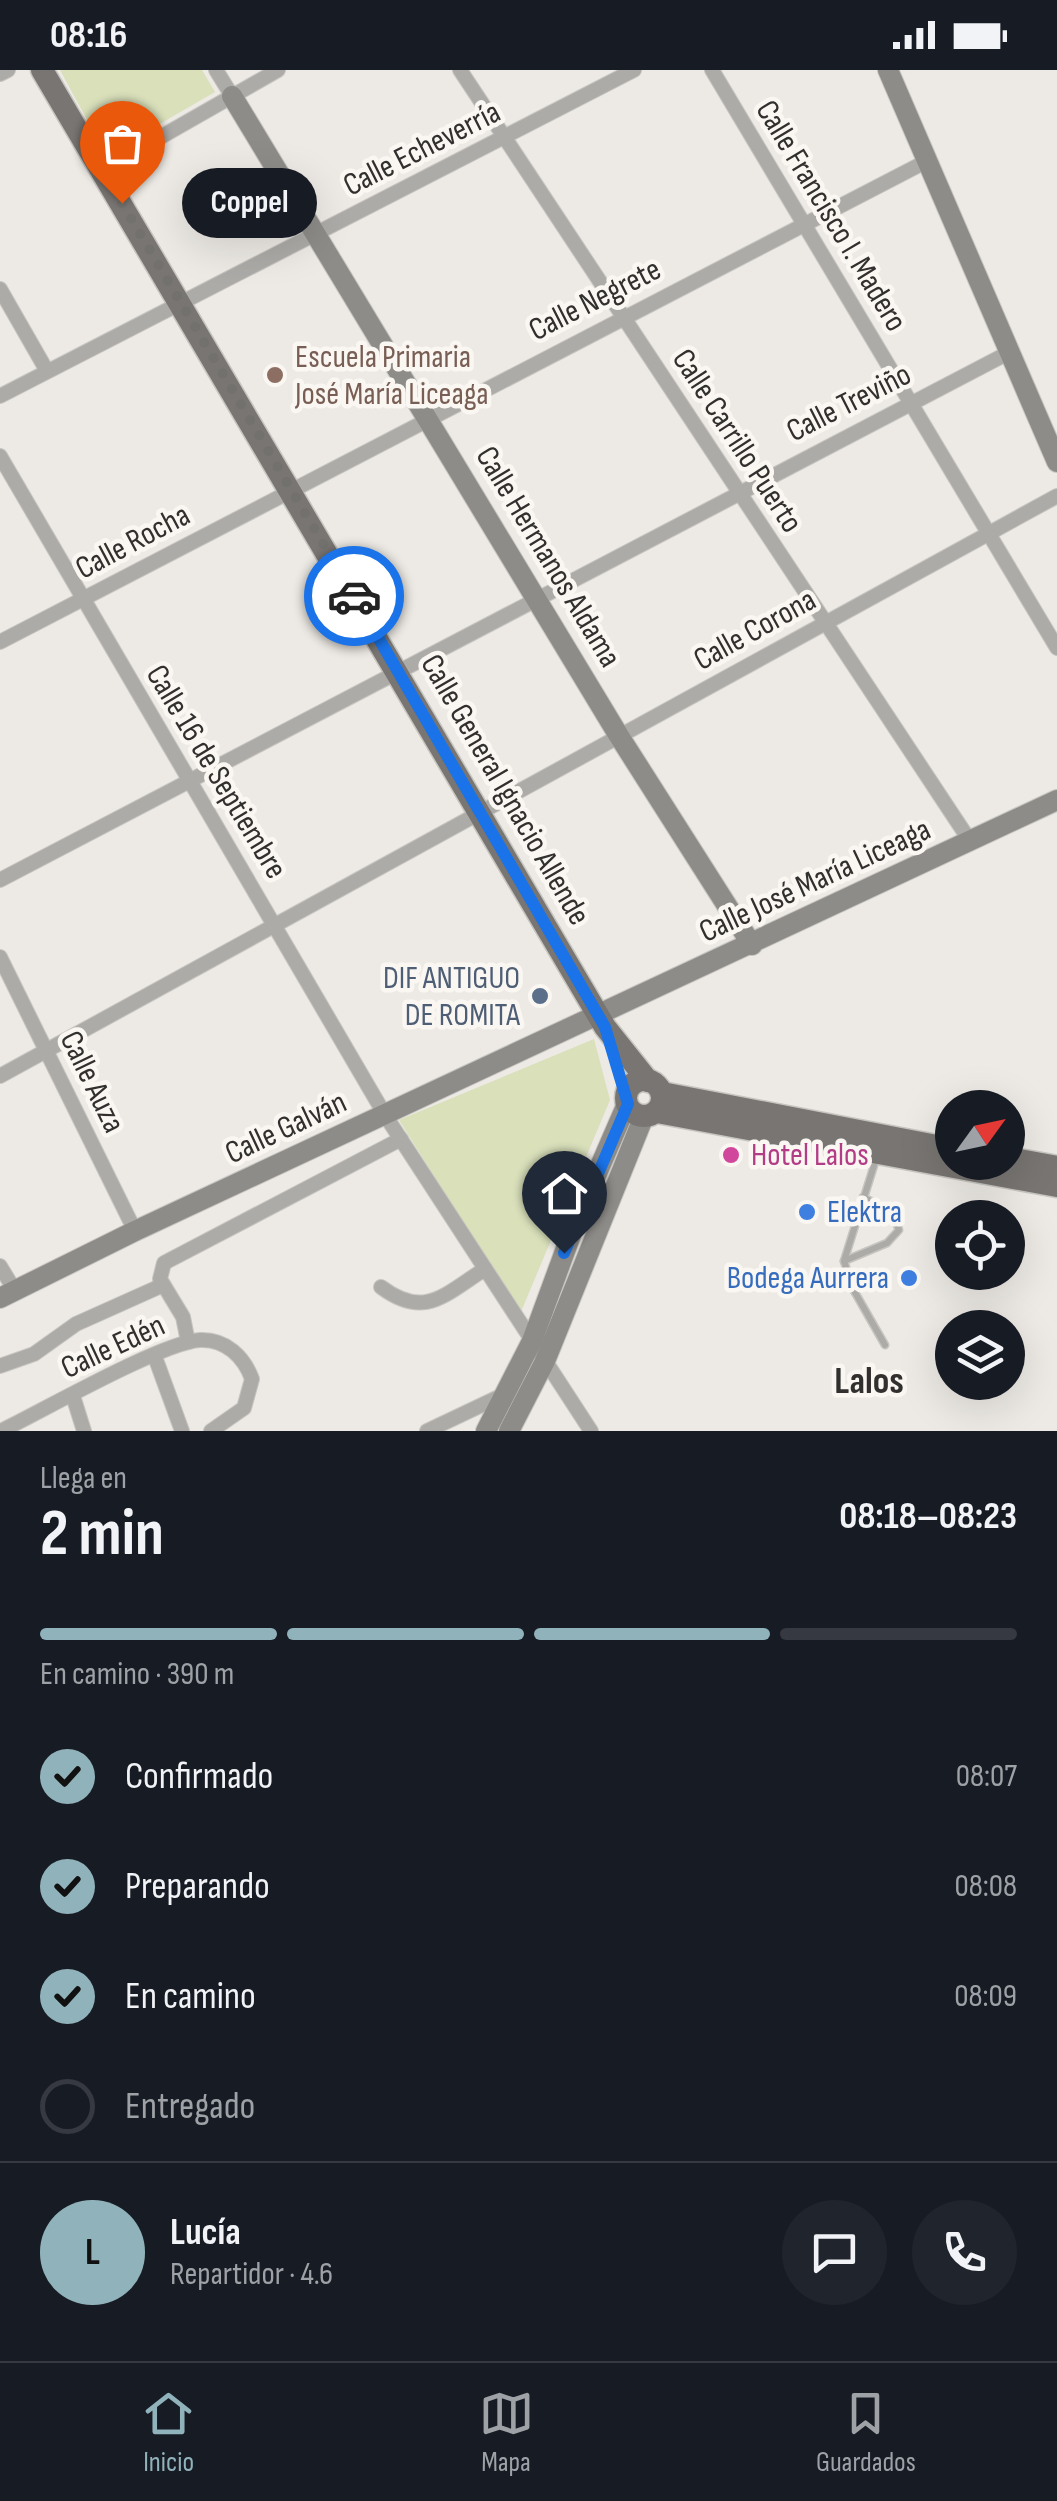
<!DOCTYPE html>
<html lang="es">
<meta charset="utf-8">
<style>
:root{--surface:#171b24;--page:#20242c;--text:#f1f3f6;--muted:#9ea1a6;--line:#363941;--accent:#90b2ba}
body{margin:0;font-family:"Sofia Sans Condensed",sans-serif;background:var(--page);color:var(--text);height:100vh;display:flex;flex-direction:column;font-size:38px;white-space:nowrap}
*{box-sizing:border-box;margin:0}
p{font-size:32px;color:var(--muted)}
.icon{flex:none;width:55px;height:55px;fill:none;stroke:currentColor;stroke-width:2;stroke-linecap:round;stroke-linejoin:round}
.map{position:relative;height:1361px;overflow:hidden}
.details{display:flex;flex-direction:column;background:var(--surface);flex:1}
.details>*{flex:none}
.needle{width:65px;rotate:57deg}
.buttons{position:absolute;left:935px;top:1020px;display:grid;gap:20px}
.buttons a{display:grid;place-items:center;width:90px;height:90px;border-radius:50%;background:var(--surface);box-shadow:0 10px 40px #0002;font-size:50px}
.pin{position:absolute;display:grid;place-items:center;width:85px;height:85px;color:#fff;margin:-102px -42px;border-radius:50% 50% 50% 0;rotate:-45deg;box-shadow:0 0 10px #0007}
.pin .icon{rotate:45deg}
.courier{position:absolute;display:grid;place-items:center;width:100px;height:100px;margin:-50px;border:8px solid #1a73e8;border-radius:50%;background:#fff;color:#222;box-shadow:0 2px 12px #0007}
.bubble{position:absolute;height:70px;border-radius:35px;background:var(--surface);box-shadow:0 10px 40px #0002;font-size:32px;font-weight:700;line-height:70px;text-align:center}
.head em{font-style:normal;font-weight:700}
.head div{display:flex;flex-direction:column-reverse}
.head{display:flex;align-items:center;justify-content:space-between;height:170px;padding:0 40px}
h1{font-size:65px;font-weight:700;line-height:75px}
.bar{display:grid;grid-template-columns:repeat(4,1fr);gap:15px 10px;align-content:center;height:120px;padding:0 40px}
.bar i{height:12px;border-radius:8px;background:var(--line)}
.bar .current{background:var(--accent)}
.bar p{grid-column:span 4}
.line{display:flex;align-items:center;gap:25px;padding:0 40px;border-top:2px solid var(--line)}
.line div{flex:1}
.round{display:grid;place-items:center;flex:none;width:105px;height:105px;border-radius:52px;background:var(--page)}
ol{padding:0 40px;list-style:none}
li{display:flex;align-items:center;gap:30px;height:110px}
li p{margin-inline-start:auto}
li .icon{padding:10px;border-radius:50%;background:var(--accent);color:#111;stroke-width:4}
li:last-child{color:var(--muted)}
li i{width:55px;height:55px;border:5px solid var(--line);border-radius:50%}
.status{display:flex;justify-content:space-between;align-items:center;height:70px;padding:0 50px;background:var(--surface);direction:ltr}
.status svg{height:28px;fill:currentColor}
.dock{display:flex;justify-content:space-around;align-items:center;height:140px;border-top:2px solid var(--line);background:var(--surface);font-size:28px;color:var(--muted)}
.dock a{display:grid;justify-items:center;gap:5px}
.dock .current{color:var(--accent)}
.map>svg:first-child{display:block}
.green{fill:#d9e0ba}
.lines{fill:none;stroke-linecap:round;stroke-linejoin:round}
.lane-casing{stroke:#c7c5c0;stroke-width:9}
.street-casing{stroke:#c7c5c0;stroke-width:16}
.secondary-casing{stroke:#c7c5c0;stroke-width:22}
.primary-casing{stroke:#c7c5c0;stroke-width:25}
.lane{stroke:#acaba8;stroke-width:6}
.street{stroke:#acaba8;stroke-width:14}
.secondary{stroke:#8d8c88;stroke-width:20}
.primary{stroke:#787572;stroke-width:22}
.done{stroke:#73716e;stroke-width:10;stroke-dasharray:0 18}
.route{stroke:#1a73e8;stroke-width:12}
.education-dot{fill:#8d6e63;stroke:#faf7f2;stroke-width:4}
.service-dot{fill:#5c6f8a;stroke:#faf7f2;stroke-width:4}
.hotel-dot{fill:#d1479c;stroke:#faf7f2;stroke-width:4}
.shop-dot{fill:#3f7fe0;stroke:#faf7f2;stroke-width:4}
.labels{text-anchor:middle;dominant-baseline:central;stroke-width:9;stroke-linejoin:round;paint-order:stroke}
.street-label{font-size:32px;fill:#31302e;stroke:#faf7f2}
.education-label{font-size:32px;fill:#785e54;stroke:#faf7f2;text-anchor:start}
.service-label{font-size:32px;fill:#4e5e75;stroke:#faf7f2;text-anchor:end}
.hotel-label{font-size:32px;fill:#b23c85;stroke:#faf7f2;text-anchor:start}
.shop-label{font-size:32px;fill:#366cbe;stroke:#faf7f2;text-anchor:start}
.quarter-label{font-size:38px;font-weight:bold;fill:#31302e;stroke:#faf7f2}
</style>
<div class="status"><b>08:16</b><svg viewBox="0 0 49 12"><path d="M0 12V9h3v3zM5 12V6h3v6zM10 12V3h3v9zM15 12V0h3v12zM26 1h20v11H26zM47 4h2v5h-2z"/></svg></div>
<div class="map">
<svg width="1057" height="1361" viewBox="0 0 1057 1361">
<rect width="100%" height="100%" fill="#edeae5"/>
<g class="green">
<path d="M60 0H202L215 22 106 85Z"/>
<path d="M594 969 610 1030 520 1244 399 1050Z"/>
</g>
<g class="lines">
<g class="lane-casing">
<g id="lane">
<path d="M877 1086 844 1191 853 1219 885 1275"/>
<path d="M844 1191 887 1173 899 1160 892 1143 863 1127"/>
</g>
</g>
<g class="street-casing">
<g id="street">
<path d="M216 0 232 26"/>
<path d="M460 0 970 771"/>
<path d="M712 0 1057 578"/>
<path d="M0 4 8 0"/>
<path d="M103 100 278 0"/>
<path d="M0 219 47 301"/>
<path d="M0 326 634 0"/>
<path d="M0 386 385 1045 591 1361"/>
<path d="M0 572 925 92"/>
<path d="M0 810 1008 283"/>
<path d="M0 887 135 1161"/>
<path d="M0 1006 1057 426"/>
<path d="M0 1196 15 1221"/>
<path d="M381 1217C425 1250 445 1224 485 1199"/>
<path d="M188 1272 183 1247 160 1209 164 1193 401 1069"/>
<path d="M155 1287 182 1361"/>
<path d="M0 1296 34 1284 76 1254 163 1215"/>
<path d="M73 1326 84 1361"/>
<path d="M1 1361C42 1341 163 1272 200 1270 226 1269 244 1287 252 1309L244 1338 211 1361"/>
<path d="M427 1361 505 1324"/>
</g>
</g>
<g class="secondary-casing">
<g id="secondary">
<path d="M888 0 1057 392"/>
<path d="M232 26 619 666 752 875"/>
<path d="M0 1228 135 1161 1057 730"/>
<path d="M486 1361 532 1271 575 1154 627 1034"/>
<path d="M509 1361 545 1291 644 1046"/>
</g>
</g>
<g class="primary-casing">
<g id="primary">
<path d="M42 0 605 957 648 1011"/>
<circle cx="644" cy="1028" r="18"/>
<path d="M662 1023 952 1079"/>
<path d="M657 1042 1057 1116"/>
<path d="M1008 1088 1057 1097"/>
</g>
</g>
<use href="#lane" class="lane"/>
<use href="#street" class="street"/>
<use href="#secondary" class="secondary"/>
<use href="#primary" class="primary"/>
</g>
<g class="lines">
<path class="done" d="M122 133 354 526"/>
<path class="route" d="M354 526 605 957 628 1034 564 1183"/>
</g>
<circle class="education-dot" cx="275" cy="305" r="10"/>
<circle class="service-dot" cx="540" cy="926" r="10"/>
<circle class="hotel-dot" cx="731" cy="1085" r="10"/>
<g class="shop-dot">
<circle cx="807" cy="1142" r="10"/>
<circle cx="909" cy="1208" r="10"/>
</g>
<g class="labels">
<g class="street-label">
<text transform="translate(422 79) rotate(-27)">Calle Echeverría</text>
<text transform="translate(831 146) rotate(59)">Calle Francisco I. Madero</text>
<text transform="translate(595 230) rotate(-27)">Calle Negrete</text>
<text transform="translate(849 333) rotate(-27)">Calle Treviño</text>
<text transform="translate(737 371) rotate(57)">Calle Carrillo Puerto</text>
<text transform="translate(133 472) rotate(-28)">Calle Rocha</text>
<text transform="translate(548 487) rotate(59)">Calle Hermanos Aldama</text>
<text transform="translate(755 560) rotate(-29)">Calle Corona</text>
<text transform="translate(216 702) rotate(59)">Calle 16 de Septiembre</text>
<text transform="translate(505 720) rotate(60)">Calle General Ignacio Allende</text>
<text transform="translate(815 811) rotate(-25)">Calle José María Liceaga</text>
<text transform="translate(92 1012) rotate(64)">Calle Auza</text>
<text transform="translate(286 1058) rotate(-25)">Calle Galván</text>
<text transform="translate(113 1277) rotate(-25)">Calle Edén</text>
</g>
<g class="education-label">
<text x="295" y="287">Escuela Primaria<tspan x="295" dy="37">José María Liceaga</tspan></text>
</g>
<g class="service-label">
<text x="520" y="908">DIF ANTIGUO<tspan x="520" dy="37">DE ROMITA</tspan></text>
</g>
<g class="hotel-label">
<text x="751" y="1085">Hotel Lalos</text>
</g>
<g class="shop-label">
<text x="827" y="1142">Elektra</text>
<text x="889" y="1208" text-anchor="end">Bodega Aurrera</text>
</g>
<g class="quarter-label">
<text x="869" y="1311">Lalos</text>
</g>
</g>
</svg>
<div class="buttons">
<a><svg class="needle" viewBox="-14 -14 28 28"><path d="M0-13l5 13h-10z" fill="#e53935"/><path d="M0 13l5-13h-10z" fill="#9ea1a6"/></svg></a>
<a><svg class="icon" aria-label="locate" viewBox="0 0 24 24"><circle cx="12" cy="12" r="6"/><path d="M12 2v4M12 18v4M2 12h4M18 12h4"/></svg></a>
<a><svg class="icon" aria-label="layers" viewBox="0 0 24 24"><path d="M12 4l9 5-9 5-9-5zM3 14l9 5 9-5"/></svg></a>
</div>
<div class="pin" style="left:122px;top:133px;background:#ea580c"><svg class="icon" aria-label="bag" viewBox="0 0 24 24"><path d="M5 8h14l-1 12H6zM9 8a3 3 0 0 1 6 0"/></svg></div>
<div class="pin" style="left:564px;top:1183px;background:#1f2937"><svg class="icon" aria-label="home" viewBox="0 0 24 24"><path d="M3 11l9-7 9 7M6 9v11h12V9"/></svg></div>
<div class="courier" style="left:354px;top:526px"><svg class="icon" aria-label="car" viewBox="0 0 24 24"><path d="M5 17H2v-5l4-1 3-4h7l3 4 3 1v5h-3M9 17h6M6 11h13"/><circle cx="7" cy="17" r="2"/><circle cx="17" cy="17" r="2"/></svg></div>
<div class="bubble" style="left:182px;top:98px;width:135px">Coppel</div>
</div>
<section class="details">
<div class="head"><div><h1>2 min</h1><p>Llega en</p></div><em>08:18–08:23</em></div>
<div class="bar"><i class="current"></i><i class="current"></i><i class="current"></i><i></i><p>En camino · 390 m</p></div>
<ol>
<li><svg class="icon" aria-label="check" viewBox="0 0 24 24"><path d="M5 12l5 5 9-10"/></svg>Confirmado<p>08:07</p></li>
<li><svg class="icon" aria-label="check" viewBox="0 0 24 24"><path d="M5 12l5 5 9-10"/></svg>Preparando<p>08:08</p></li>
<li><svg class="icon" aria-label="check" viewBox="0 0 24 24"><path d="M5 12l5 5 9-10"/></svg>En camino<p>08:09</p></li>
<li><i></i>Entregado</li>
</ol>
<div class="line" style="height:180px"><b class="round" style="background:var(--accent);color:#111">L</b><div><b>Lucía</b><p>Repartidor · 4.6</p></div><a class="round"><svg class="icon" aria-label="chat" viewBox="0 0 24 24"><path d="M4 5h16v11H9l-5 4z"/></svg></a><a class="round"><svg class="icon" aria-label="phone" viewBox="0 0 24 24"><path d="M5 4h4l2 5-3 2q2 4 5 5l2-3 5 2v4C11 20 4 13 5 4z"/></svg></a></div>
</section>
<nav class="dock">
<a class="current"><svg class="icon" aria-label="home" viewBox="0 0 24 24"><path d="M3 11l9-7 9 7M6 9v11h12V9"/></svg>Inicio</a>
<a><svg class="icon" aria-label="map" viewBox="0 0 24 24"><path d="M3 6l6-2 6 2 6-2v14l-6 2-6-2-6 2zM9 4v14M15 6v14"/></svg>Mapa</a>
<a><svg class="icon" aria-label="saved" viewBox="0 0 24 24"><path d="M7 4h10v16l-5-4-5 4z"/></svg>Guardados</a>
</nav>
